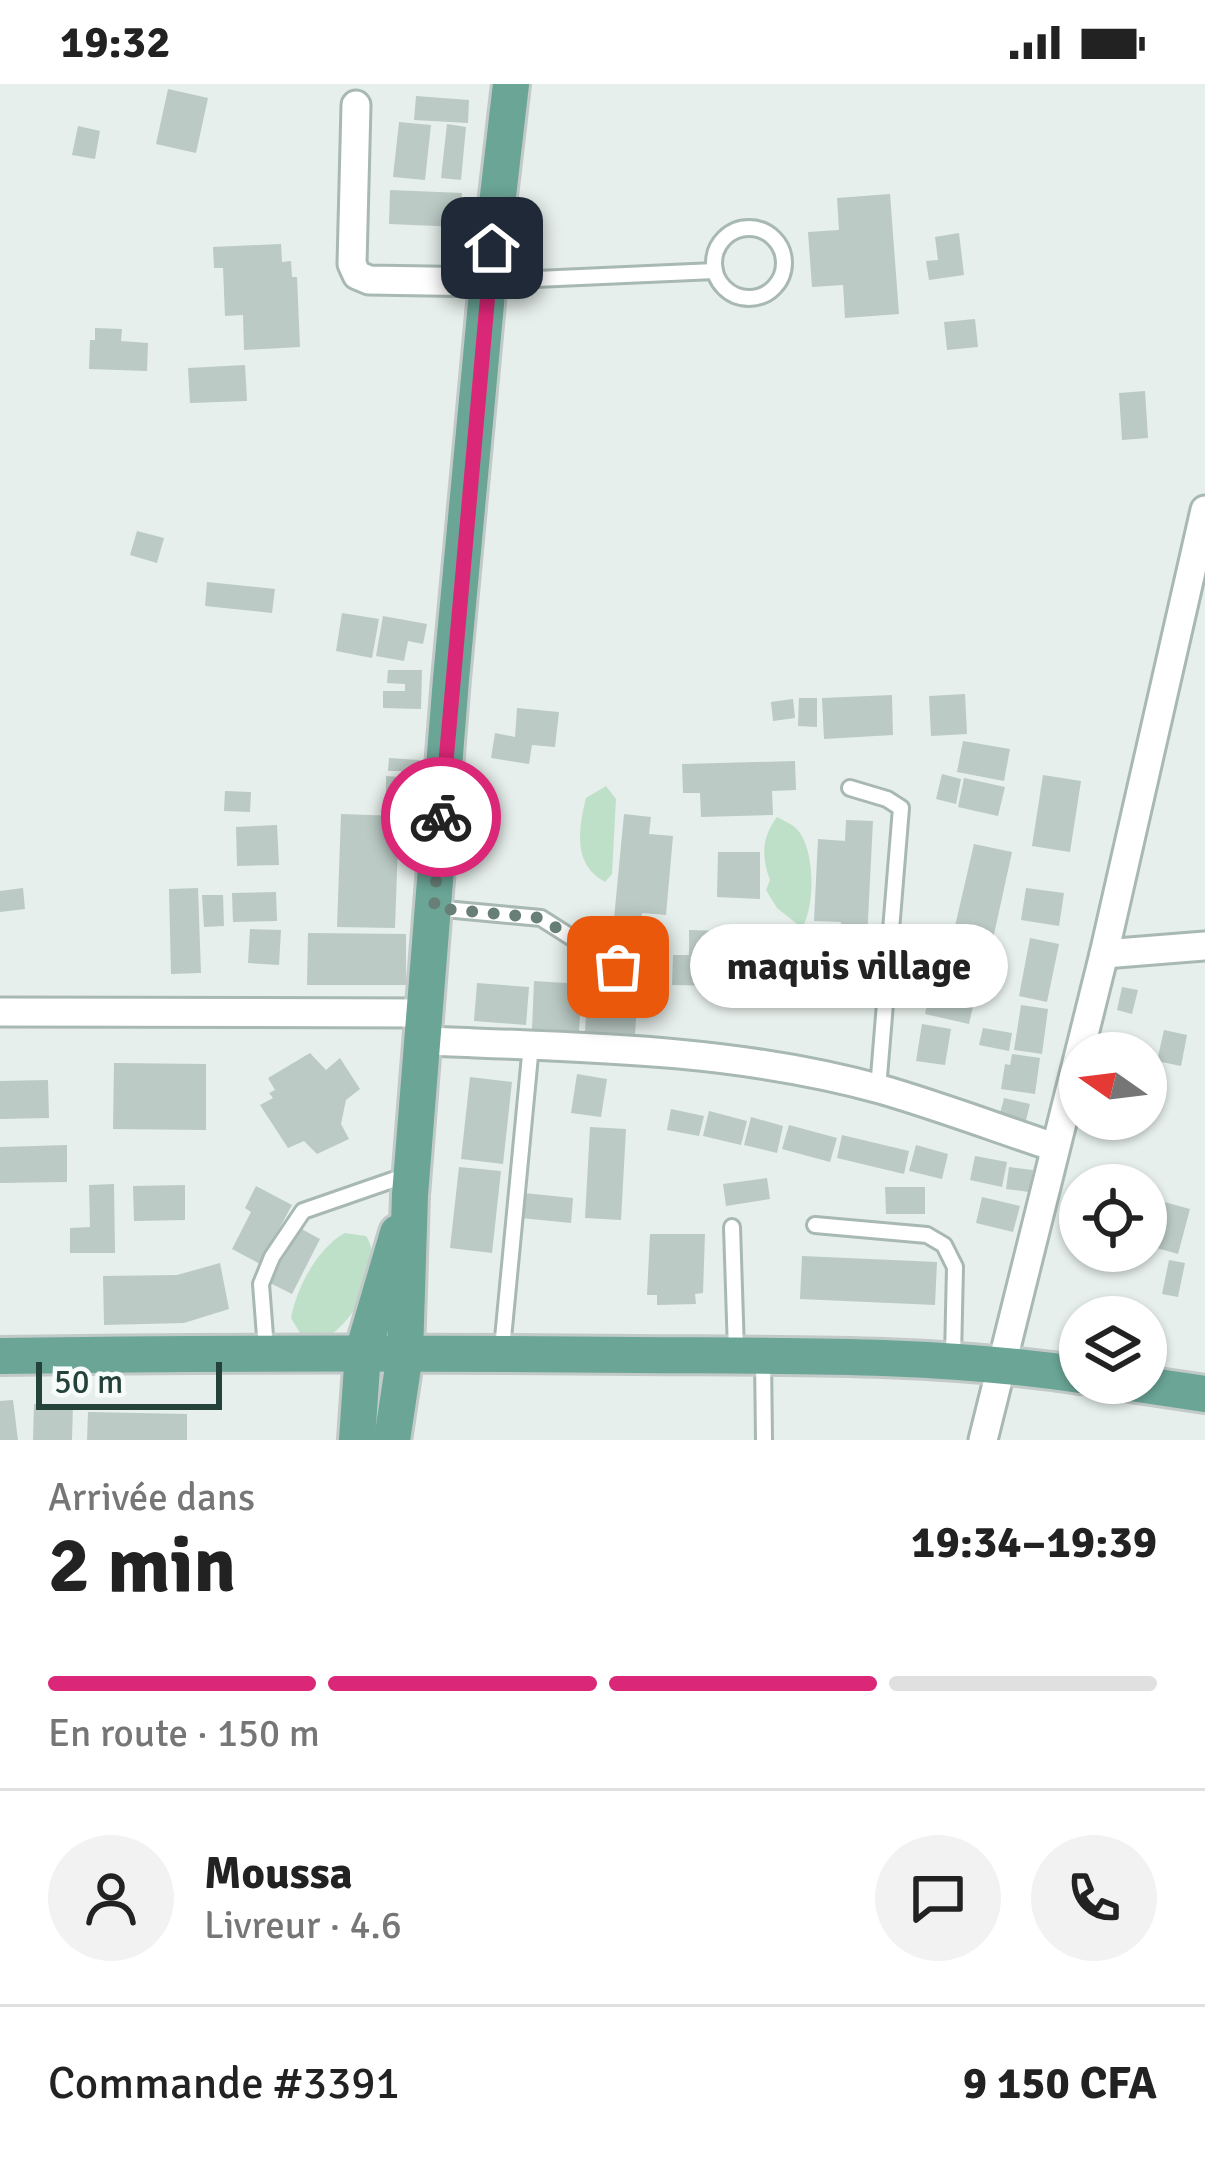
<!DOCTYPE html>
<html lang="fr">
<meta charset="utf-8">
<style>
:root{--surface:#fff;--page:#f2f2f2;--text:#222;--muted:#767676;--line:#e0e0e0;--accent:#db2777}
body{margin:0;font-family:Signika,sans-serif;background:var(--page);color:var(--text);height:100vh;display:flex;flex-direction:column;font-size:45px;white-space:nowrap}
*{box-sizing:border-box;margin:0}
p{font-size:39px;color:var(--muted)}
.icon{flex:none;width:66px;height:66px;fill:none;stroke:currentColor;stroke-width:2;stroke-linecap:round;stroke-linejoin:round}
.map{position:relative;height:1356px;overflow:hidden}
.details{display:flex;flex-direction:column;background:var(--surface);flex:1}
.details>*{flex:none}
.needle{width:78px;rotate:284deg}
.tools{position:absolute;left:1059px;top:948px;display:grid;gap:24px}
.tools a{display:grid;place-items:center;width:108px;height:108px;border-radius:50%;background:var(--surface);box-shadow:0 3px 9px #0004;font-size:60px}
.scale{position:absolute;left:36px;bottom:30px;width:186px;box-sizing:border-box;padding-left:12px;border:6px solid #24423a;border-top:0;font-size:33px;line-height:42px;white-space:nowrap;color:#24423a;-webkit-text-stroke:9px #f7fbf9;paint-order:stroke}
.pin{position:absolute;display:grid;place-items:center;width:102px;height:102px;color:#fff;margin:-51px;border-radius:24px;box-shadow:0 6px 18px #0006}
.courier{position:absolute;display:grid;place-items:center;width:120px;height:120px;margin:-60px;border:9px solid #db2777;border-radius:50%;background:#fff;color:#222;box-shadow:0 3px 15px #0007}
.bubble{position:absolute;height:84px;border-radius:42px;background:var(--surface);box-shadow:0 3px 9px #0004;font-size:39px;font-weight:700;line-height:84px;text-align:center}
.overview em{font-style:normal;font-weight:700}
.overview div{display:flex;flex-direction:column-reverse}
.overview{display:flex;align-items:center;justify-content:space-between;height:204px;padding:0 48px}
h1{font-size:78px;font-weight:700;line-height:90px}
.bar{display:grid;grid-template-columns:repeat(4,1fr);gap:18px 12px;align-content:center;height:144px;padding:0 48px}
.bar i{height:15px;border-radius:9px;background:var(--line)}
.bar .selected{background:var(--accent)}
.bar p{grid-column:span 4}
.line{display:flex;align-items:center;gap:30px;padding:0 48px;border-top:3px solid var(--line)}
.line div{flex:1}
.round{display:grid;place-items:center;flex:none;width:126px;height:126px;border-radius:63px;background:var(--page)}
.status{display:flex;justify-content:space-between;align-items:center;height:84px;padding:0 60px;background:var(--surface);direction:ltr}
.status svg{height:33px;fill:currentColor}
.map>svg:first-child{display:block}
.green{fill:#bfe0c8}
.building{fill:#bbcac4}
.lines{fill:none;stroke-linecap:round;stroke-linejoin:round}
.service-casing{stroke:#a8b8b2;stroke-width:20}
.minor-casing{stroke:#a8b8b2;stroke-width:33}
.primary-casing{stroke:#c2cac8;stroke-width:42}
.service{stroke:#fff;stroke-width:14}
.minor{stroke:#fff;stroke-width:27}
.primary{stroke:#6aa596;stroke-width:36}
.done{stroke:#687f78;stroke-width:12;stroke-dasharray:0 21.6}
.route{stroke:#db2777;stroke-width:15}
</style>
<div class="status"><b>19:32</b><svg viewBox="0 0 49 12"><path d="M0 12V9h3v3zM5 12V6h3v6zM10 12V3h3v9zM15 12V0h3v12zM26 1h20v11H26zM47 4h2v5h-2z"/></svg></div>
<div class="map">
<svg width="1205" height="1356" viewBox="0 0 1205 1356">
<rect width="100%" height="100%" fill="#e6efeb"/>
<g class="green">
<path d="M606 702 616 715 612 790 605 798C573 781 578 746 586 714Z"/>
<path d="M777 733C786 738 795 741 800 749 815 771 815 822 802 844L777 824 766 806 770 796C761 772 762 753 777 733Z"/>
<path d="M345 1149 366 1152C386 1182 356 1234 329 1252L300 1249 291 1234C296 1205 318 1163 345 1149Z"/>
</g>
<g class="building">
<path d="M168 5 208 14 196 69 156 60Z"/>
<path d="M416 12 469 16 468 39 414 36Z"/>
<path d="M399 38 431 41 425 96 393 93Z"/>
<path d="M447 40 466 43 461 96 441 94Z"/>
<path d="M78 42 100 47 95 75 72 71Z"/>
<path d="M390 106 462 109 460 143 389 140Z"/>
<path d="M890 110 899 230 845 234 843 201 812 203 808 148 839 146 837 114Z"/>
<path d="M959 149 964 191 929 196 926 177 938 176 935 153Z"/>
<path d="M281 160 282 178 291 177 292 193H297L300 263 244 266 243 231 225 232 223 184H214L213 163Z"/>
<path d="M975 235 978 263 947 266 944 238Z"/>
<path d="M95 244 122 245 121 257 148 259 147 287 89 285 90 256H95Z"/>
<path d="M245 281 247 317 190 319 188 284Z"/>
<path d="M1145 307 1148 354 1122 356 1119 309Z"/>
<path d="M137 447 164 454 157 479 130 471Z"/>
<path d="M207 498 275 505 272 529 205 522Z"/>
<path d="M342 529 379 535 372 574 336 567Z"/>
<path d="M383 532 427 540 423 560 408 557 404 577 376 572Z"/>
<path d="M388 586H422L421 625 383 624V607H405V600L387 599Z"/>
<path d="M965 610 967 650 931 652 929 612Z"/>
<path d="M892 611 893 651 824 655 822 614Z"/>
<path d="M799 614H817V643L798 642Z"/>
<path d="M793 615 795 634 773 637 771 618Z"/>
<path d="M517 624 559 628 555 663 532 661 529 680 491 674 495 649 515 653Z"/>
<path d="M963 657 1010 665 1004 697 957 688Z"/>
<path d="M389 674 419 676 418 712H386V692L401 693V687H388Z"/>
<path d="M795 677 796 706 772 707 773 731 701 733 700 709H683L682 680Z"/>
<path d="M942 690 961 695 956 720 936 715Z"/>
<path d="M1043 691 1081 697 1070 768 1032 762Z"/>
<path d="M964 694 1005 703 998 732 958 723Z"/>
<path d="M225 707 251 708 250 728 224 727Z"/>
<path d="M341 730 399 732 395 844 337 843Z"/>
<path d="M624 730 651 733 649 750 673 752 666 831 642 829 641 848 613 845Z"/>
<path d="M846 736 873 737 867 855 840 854 841 838 814 837 818 755 845 757Z"/>
<path d="M277 741 279 781 237 782 236 743Z"/>
<path d="M974 760 1012 768 991 864 952 855Z"/>
<path d="M718 768H760V815L717 813Z"/>
<path d="M23 804 25 825 0 828V807Z"/>
<path d="M198 804 201 889 171 890 169 805Z"/>
<path d="M1026 804 1064 809 1059 842 1021 836Z"/>
<path d="M276 808 277 837 233 838 232 809Z"/>
<path d="M202 811H223L224 842 204 843Z"/>
<path d="M250 845 281 846 279 881 248 879Z"/>
<path d="M689 846 767 848V873H786L785 903 672 901 673 871H689Z"/>
<path d="M308 849 406 850V901H307Z"/>
<path d="M1030 854 1059 860 1047 918 1019 912Z"/>
<path d="M938 872 982 882 969 940 925 930Z"/>
<path d="M534 897 582 900 579 947 532 945Z"/>
<path d="M477 899 529 903 526 941 474 937Z"/>
<path d="M588 900 638 903 635 951 585 948Z"/>
<path d="M1122 903 1138 906 1132 930 1117 926Z"/>
<path d="M1021 921 1048 925 1042 970 1014 966Z"/>
<path d="M922 940 951 945 945 981 916 977Z"/>
<path d="M983 944 1012 949 1009 967 979 961Z"/>
<path d="M1164 946 1187 951 1181 982 1157 977Z"/>
<path d="M310 969 326 986 340 974 360 1005 346 1016 341 1040 349 1055 317 1070 304 1057 288 1064 260 1021 273 1014 269 1009 275 1006 268 994Z"/>
<path d="M1012 970 1040 974 1035 1010 1001 1005 1005 980 1010 981Z"/>
<path d="M114 979 206 980V1046L113 1045Z"/>
<path d="M577 990 607 995 601 1033 571 1029Z"/>
<path d="M470 993 512 998 503 1080 461 1075Z"/>
<path d="M48 996 49 1034 0 1035V997Z"/>
<path d="M1004 1014 1030 1020 1024 1044 998 1037Z"/>
<path d="M671 1025 704 1032 699 1052 667 1046Z"/>
<path d="M709 1027 747 1037 741 1061 703 1052Z"/>
<path d="M751 1033 783 1042 777 1069 744 1061Z"/>
<path d="M789 1041 837 1054 830 1078 782 1065Z"/>
<path d="M590 1043 626 1045 621 1136 585 1134Z"/>
<path d="M842 1051 909 1067 904 1090 837 1074Z"/>
<path d="M67 1061V1098L0 1099V1063Z"/>
<path d="M916 1061 948 1070 942 1095 909 1087Z"/>
<path d="M975 1072 1007 1078 1002 1103 970 1096Z"/>
<path d="M459 1083 501 1087 492 1169 450 1164Z"/>
<path d="M1009 1083 1033 1086 1029 1108 1006 1105Z"/>
<path d="M767 1094 770 1115 726 1122 723 1100Z"/>
<path d="M114 1100 115 1169H70V1144L90 1143 89 1101Z"/>
<path d="M185 1101V1136L134 1137 133 1102Z"/>
<path d="M256 1102 292 1121 260 1180 232 1165 251 1128 245 1124Z"/>
<path d="M885 1103H925V1130H886Z"/>
<path d="M524 1109 573 1114 571 1139 521 1134Z"/>
<path d="M982 1113 1020 1122 1013 1148 976 1139Z"/>
<path d="M1146 1113 1190 1125 1178 1170 1146 1161Z"/>
<path d="M294 1141 320 1155 292 1210 266 1197Z"/>
<path d="M650 1150H705L703 1209 695 1210 696 1220 657 1221V1211H647Z"/>
<path d="M802 1172 937 1178 935 1221 800 1215Z"/>
<path d="M1169 1176 1185 1179 1178 1213 1162 1210Z"/>
<path d="M220 1179 229 1225 184 1239 104 1241 103 1192 177 1191Z"/>
<path d="M13 1316 18 1356H0V1317Z"/>
<path d="M34 1320H73L72 1356H33Z"/>
<path d="M88 1328 187 1330V1356H87Z"/>
</g>
<g class="lines">
<g class="service-casing">
<g id="service">
<circle cx="749" cy="179" r="35"/>
<path d="M493 197 715 187"/>
<path d="M850 704 887 715 901 724 878 1005"/>
<path d="M434 824 541 834 618 883"/>
<path d="M815 1141 927 1151 944 1161 955 1183 953 1273"/>
<path d="M732 1143 736 1267"/>
<path d="M266 1265 261 1200 272 1173 303 1127 407 1091"/>
<path d="M502 1265 531 961"/>
<path d="M763 1272 764 1356"/>
</g>
</g>
<g class="minor-casing">
<g id="minor">
<path d="M356 21 352 180 357 191 369 196 488 198"/>
<path d="M1104 870 1205 862"/>
<path d="M0 928 426 929"/>
<path d="M424 957C576 963 732 964 880 1005 939 1022 997 1044 1054 1063"/>
<path d="M983 1356 1104 870 1205 426"/>
</g>
</g>
<g class="primary-casing">
<g id="primary">
<path d="M0 1272C212 1269 424 1269 636 1271 784 1272 933 1269 1080 1291"/>
<path d="M1131 1299 1205 1310"/>
<path d="M357 1356 363 1268 398 1149"/>
<path d="M392 1356 405 1270 410 1111 451 595 488 198 511 0"/>
</g>
</g>
<use href="#service" class="service"/>
<use href="#minor" class="minor"/>
<use href="#primary" class="primary"/>
</g>
<g class="lines">
<path class="done" d="M441 733 434 824 541 834 618 883"/>
<path class="route" d="M441 733 492 164"/>
</g>
</svg>
<div class="tools">
<a><svg class="needle" viewBox="-14 -14 28 28"><path d="M0-13l5 13h-10z" fill="#e53935"/><path d="M0 13l5-13h-10z" fill="#767676"/></svg></a>
<a><svg class="icon" aria-label="locate" viewBox="0 0 24 24"><circle cx="12" cy="12" r="6"/><path d="M12 2v4M12 18v4M2 12h4M18 12h4"/></svg></a>
<a><svg class="icon" aria-label="layers" viewBox="0 0 24 24"><path d="M12 4l9 5-9 5-9-5zM3 14l9 5 9-5"/></svg></a>
</div>
<div class="scale">50 m</div>
<div class="pin" style="left:618px;top:883px;background:#ea580c"><svg class="icon" aria-label="bag" viewBox="0 0 24 24"><path d="M5 8h14l-1 12H6zM9 8a3 3 0 0 1 6 0"/></svg></div>
<div class="pin" style="left:492px;top:164px;background:#1f2937"><svg class="icon" aria-label="home" viewBox="0 0 24 24"><path d="M3 11l9-7 9 7M6 9v11h12V9"/></svg></div>
<div class="courier" style="left:441px;top:733px"><svg class="icon" aria-label="bike" viewBox="0 0 24 24"><circle cx="6" cy="16" r="4"/><circle cx="18" cy="16" r="4"/><path d="M6 16l4-8h5l3 8M10 8l3 8H6M13 5h3"/></svg></div>
<div class="bubble" style="left:690px;top:840px;width:318px">maquis village</div>
</div>
<section class="details">
<div class="overview"><div><h1>2 min</h1><p>Arrivée dans</p></div><em>19:34–19:39</em></div>
<div class="bar"><i class="selected"></i><i class="selected"></i><i class="selected"></i><i></i><p>En route · 150 m</p></div>
<div class="line" style="height:216px"><a class="round"><svg class="icon" aria-label="person" viewBox="0 0 24 24"><circle cx="12" cy="8" r="4"/><path d="M4 21q1-7 8-7t8 7"/></svg></a><div><b>Moussa</b><p>Livreur · 4.6</p></div><a class="round"><svg class="icon" aria-label="chat" viewBox="0 0 24 24"><path d="M4 5h16v11H9l-5 4z"/></svg></a><a class="round"><svg class="icon" aria-label="phone" viewBox="0 0 24 24"><path d="M5 4h4l2 5-3 2q2 4 5 5l2-3 5 2v4C11 20 4 13 5 4z"/></svg></a></div>
<div class="line" style="height:156px"><div>Commande #3391</div><b>9 150 CFA</b></div>
</section>
